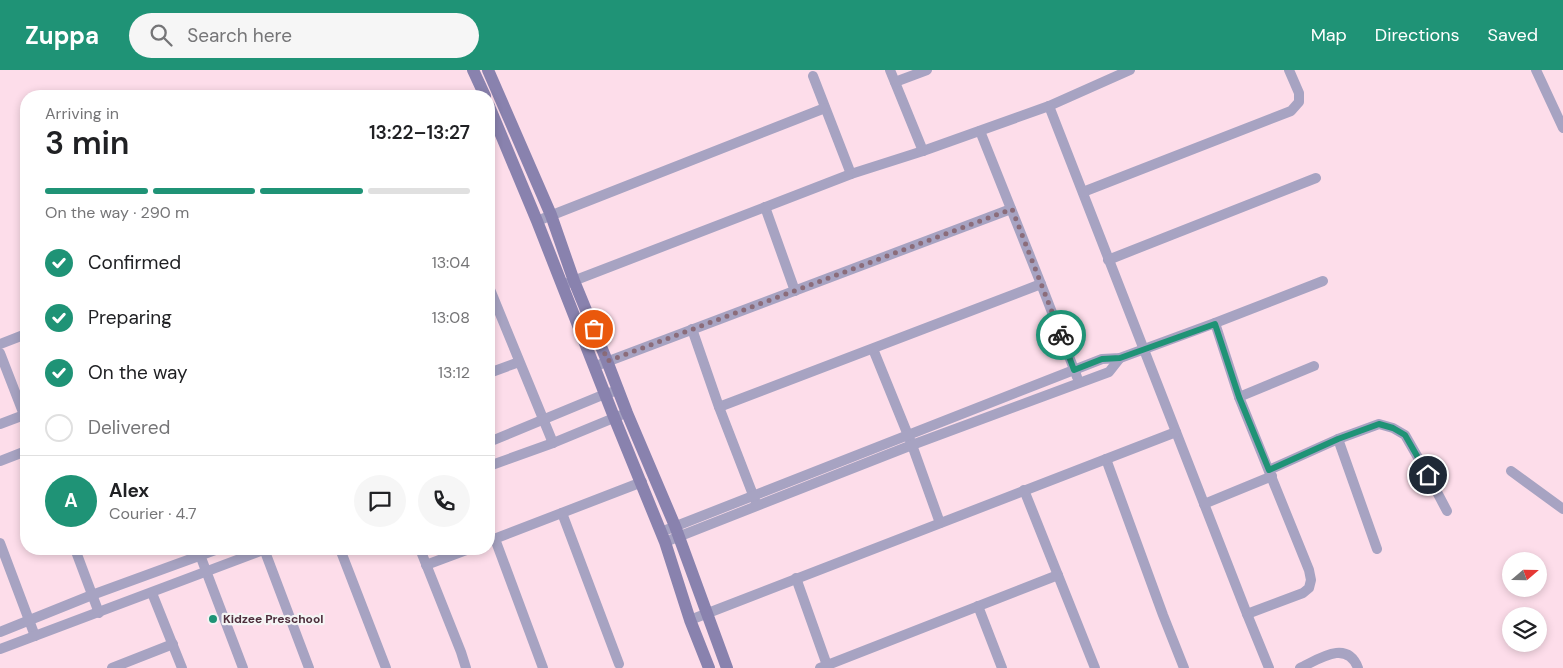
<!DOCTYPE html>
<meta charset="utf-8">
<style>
:root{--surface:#fff;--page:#f6f6f6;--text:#202124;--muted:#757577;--line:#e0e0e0;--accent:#1f9376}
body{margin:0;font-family:"DM Sans",sans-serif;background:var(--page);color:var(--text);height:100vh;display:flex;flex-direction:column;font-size:19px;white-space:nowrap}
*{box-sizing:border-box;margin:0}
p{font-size:16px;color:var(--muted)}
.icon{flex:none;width:28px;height:28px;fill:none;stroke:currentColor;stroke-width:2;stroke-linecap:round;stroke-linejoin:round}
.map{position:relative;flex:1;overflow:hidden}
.details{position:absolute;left:20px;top:20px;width:475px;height:465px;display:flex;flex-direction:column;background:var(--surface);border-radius:20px;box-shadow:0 2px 8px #0003}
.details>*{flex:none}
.needle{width:32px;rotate:70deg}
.fabs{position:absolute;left:1502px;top:482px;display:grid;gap:10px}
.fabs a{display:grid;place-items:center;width:45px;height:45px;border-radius:50%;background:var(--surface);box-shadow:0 2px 8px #0003;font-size:25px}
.pin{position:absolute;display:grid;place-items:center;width:42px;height:42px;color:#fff;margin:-21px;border:2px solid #fff;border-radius:50%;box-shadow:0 1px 5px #0007}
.courier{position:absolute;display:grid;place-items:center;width:50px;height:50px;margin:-25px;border:4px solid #1f9376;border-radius:50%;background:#fff;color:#222;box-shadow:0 1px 6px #0007}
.summary em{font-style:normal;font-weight:600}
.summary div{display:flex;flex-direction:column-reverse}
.summary{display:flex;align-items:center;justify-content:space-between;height:85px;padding:0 25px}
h1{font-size:32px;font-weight:600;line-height:38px}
.bar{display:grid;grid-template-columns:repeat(4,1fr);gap:8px 5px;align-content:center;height:60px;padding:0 25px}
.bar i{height:6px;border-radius:4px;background:var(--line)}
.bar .selected{background:var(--accent)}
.bar p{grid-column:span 4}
.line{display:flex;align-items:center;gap:12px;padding:0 25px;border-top:1px solid var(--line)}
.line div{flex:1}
.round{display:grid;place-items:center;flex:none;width:52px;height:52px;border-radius:26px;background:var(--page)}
ol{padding:0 25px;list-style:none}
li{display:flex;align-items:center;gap:15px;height:55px}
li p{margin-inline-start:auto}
li .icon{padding:5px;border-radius:50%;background:var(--accent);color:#fff;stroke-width:4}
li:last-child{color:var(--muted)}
li i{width:28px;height:28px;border:2px solid var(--line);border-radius:50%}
header{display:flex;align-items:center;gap:30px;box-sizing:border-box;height:70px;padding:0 25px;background:var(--accent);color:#fff}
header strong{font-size:24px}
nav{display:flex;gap:28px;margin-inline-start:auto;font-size:18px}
.search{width:350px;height:45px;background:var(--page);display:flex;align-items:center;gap:12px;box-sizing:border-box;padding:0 18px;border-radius:28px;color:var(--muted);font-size:19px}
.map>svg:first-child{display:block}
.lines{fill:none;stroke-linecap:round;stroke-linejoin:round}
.street{stroke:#a7a3c2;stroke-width:10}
.secondary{stroke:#8982ae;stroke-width:12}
.done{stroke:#8b6c7a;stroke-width:5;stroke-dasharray:0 9}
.route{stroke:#1f9376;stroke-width:6}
.poi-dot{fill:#1f9376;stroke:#f4f4f4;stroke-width:2}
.labels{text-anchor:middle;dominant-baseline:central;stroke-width:4.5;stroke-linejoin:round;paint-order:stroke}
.poi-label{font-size:12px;font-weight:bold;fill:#4e2f3d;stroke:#f4f4f4;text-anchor:start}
</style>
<header>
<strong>Zuppa</strong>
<div class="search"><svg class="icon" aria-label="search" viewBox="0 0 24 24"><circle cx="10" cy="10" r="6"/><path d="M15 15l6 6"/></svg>Search here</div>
<nav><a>Map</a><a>Directions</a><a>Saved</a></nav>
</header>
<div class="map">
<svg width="1563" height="598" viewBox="0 0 1563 598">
<rect width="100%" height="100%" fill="#fdddea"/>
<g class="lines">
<g class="street">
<path d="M890 0 923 81"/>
<path d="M1536 0 1563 58"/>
<path d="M813 6 851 104"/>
<path d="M895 12 927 0"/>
<path d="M1049 36 1247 544 1269 598"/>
<path d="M980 61 1041 214 1077 307"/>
<path d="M1083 122 1291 41 1299 32V23L1289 0"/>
<path d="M765 137 795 221"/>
<path d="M537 151 825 38"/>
<path d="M1108 190 1316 108"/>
<path d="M568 213 851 104 923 81 1049 36 1130 0"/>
<path d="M489 217 553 373"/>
<path d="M1215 253 1239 327 1309 500 1311 510 1309 518 1303 523 1247 544"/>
<path d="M692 259 719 337 755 430"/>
<path d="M0 274 26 264"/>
<path d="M873 279 912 375 940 453"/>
<path d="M0 283 26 350"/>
<path d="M601 294 1011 139"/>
<path d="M489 303 519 292"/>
<path d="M1239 327 1314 296"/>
<path d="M719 337 1041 214"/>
<path d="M0 354 24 345"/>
<path d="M1338 369 1377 479"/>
<path d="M489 372 605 324 619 320"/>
<path d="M1106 389 1163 545 1184 598"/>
<path d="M0 391 26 381"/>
<path d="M489 396 553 373 621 345"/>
<path d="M1269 400 1338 369 1379 354 1393 358 1405 365 1428 405 1447 441"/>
<path d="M1511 401 1563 439"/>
<path d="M1024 420 1095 598"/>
<path d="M1204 434 1272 406"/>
<path d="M562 443 619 594"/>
<path d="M661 462 1102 289 1120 288 1215 253 1323 211"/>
<path d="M495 469 543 598"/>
<path d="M489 471 642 412"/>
<path d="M665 472 912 375 1109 302 1120 288"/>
<path d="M0 473 35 566"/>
<path d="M75 479 99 543"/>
<path d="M264 479 309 598"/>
<path d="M340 479 386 598"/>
<path d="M420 479 461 582 466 598"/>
<path d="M200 485 243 598"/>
<path d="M426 495 469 479"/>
<path d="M796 508 828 598"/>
<path d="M152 523 182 598"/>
<path d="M978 536 1002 598"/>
<path d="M690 550 1176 362"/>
<path d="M0 562 92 525 218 479"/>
<path d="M0 579 266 479"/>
<path d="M112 598 173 574"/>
<path d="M820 598 1058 505"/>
<path d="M1300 598C1319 589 1347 569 1358 598"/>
</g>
<g class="secondary">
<path d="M473 0 485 26"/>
<path d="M488 0 551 145 574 211 607 291 627 343 675 456 727 598"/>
<path d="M489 36 537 151 614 347 665 472 690 550 709 598"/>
</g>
</g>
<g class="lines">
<path class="done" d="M594 259 608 291 1012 139 1061 265"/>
<path class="route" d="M1061 265 1074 300 1102 289 1120 288 1215 254 1239 327 1269 400 1338 369 1379 354 1393 358 1405 365 1428 405"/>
</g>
<circle class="poi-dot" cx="213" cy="549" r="5"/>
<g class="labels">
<g class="poi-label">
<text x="223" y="549">Kidzee Preschool</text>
</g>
</g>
</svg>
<div class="fabs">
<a><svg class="needle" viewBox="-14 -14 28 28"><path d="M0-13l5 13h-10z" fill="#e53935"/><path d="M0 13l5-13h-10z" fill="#757577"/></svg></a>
<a><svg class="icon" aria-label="layers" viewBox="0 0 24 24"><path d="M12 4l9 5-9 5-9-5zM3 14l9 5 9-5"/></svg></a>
</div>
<div class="pin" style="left:594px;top:259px;background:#ea580c"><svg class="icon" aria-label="bag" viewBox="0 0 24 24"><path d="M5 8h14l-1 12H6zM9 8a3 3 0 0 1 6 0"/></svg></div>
<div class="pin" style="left:1428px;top:405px;background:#1f2937"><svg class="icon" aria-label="home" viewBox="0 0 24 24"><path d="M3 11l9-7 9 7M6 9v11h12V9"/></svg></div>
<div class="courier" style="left:1061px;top:265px"><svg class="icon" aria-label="bike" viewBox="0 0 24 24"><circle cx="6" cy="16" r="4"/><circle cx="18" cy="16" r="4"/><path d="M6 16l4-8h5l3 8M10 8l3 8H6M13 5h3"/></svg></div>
<section class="details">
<div class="summary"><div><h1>3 min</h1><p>Arriving in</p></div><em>13:22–13:27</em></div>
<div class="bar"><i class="selected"></i><i class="selected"></i><i class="selected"></i><i></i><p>On the way · 290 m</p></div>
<ol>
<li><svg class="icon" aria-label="check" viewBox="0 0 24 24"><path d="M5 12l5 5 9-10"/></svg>Confirmed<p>13:04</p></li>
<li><svg class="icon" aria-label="check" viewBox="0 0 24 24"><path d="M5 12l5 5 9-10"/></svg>Preparing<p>13:08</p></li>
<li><svg class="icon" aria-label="check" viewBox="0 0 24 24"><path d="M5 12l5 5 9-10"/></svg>On the way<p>13:12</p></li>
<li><i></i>Delivered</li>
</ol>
<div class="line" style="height:90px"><b class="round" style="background:var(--accent);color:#fff">A</b><div><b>Alex</b><p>Courier · 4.7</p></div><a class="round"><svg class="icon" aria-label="chat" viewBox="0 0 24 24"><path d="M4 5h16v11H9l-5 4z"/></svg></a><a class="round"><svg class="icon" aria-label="phone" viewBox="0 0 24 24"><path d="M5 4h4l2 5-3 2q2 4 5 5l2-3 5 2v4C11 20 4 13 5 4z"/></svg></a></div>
</section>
</div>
